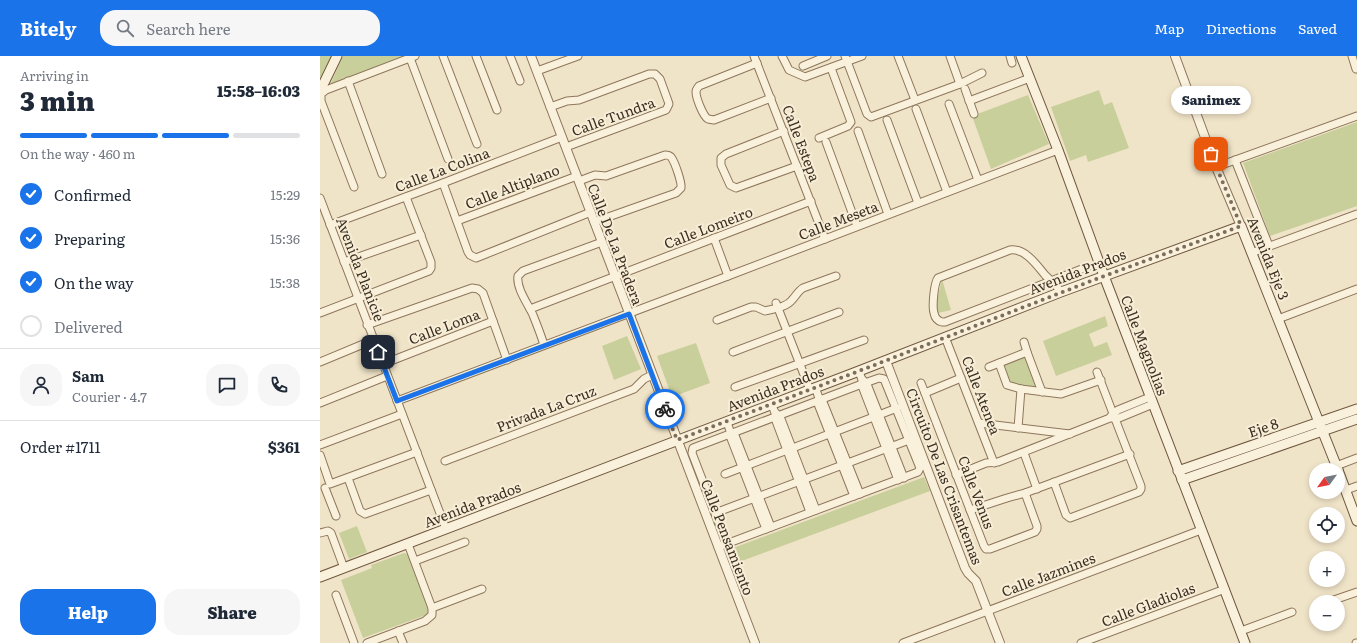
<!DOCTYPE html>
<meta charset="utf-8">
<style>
:root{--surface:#fff;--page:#f6f6f7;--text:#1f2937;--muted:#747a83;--line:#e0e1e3;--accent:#1a73e8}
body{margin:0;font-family:Literata,serif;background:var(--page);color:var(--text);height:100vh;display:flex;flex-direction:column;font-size:15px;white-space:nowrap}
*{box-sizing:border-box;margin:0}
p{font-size:13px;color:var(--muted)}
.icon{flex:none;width:22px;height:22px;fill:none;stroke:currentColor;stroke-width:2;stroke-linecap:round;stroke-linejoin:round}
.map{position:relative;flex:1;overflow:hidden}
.details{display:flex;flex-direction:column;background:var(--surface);width:320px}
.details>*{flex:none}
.needle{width:26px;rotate:237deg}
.fabs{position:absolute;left:989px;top:407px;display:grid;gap:8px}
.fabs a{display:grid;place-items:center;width:36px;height:36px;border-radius:50%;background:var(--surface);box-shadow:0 2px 6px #0003;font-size:20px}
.pin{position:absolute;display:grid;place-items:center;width:34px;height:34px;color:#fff;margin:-17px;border-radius:8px;box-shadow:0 2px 6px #0006}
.courier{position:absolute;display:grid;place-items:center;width:40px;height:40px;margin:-20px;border:3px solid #1a73e8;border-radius:50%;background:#fff;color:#222;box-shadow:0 1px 5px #0007}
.bubble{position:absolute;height:28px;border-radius:14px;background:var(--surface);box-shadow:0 2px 6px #0003;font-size:13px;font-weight:800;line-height:28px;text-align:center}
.head em{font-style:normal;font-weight:800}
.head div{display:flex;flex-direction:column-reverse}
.head{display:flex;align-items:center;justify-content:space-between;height:68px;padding:0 20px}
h1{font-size:26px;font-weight:800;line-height:30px}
.bar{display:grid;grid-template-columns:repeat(4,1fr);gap:6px 4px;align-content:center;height:48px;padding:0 20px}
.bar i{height:5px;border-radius:3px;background:var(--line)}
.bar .on{background:var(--accent)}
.bar p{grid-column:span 4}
.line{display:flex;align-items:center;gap:10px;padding:0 20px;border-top:1px solid var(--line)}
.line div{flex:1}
.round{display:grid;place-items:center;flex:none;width:42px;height:42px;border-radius:16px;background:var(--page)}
ol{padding:0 20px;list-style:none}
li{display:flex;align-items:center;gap:12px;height:44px}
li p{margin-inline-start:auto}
li .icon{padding:4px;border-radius:50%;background:var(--accent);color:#fff;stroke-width:4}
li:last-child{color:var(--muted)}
li i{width:22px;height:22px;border:2px solid var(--line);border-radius:50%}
.action{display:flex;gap:8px;margin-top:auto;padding:8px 20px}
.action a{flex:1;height:46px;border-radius:16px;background:var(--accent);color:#fff;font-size:16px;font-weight:800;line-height:46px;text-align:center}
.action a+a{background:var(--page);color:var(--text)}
header{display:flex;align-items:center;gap:24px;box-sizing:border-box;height:56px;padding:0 20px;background:var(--accent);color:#fff}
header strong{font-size:19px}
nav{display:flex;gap:22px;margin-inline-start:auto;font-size:14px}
.search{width:280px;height:36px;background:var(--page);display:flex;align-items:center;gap:10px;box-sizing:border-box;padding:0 14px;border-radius:16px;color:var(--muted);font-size:15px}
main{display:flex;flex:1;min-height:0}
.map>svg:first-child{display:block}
.green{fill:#c9cf9b}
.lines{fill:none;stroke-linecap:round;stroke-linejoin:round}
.minor-casing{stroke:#8d765c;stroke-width:9}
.tertiary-casing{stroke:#8d765c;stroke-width:10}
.secondary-casing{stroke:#6f573f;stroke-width:11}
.minor{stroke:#faf1dc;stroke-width:7}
.tertiary{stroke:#faf1dc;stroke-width:8}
.secondary{stroke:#faf1dc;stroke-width:9}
.done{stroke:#7c6e5b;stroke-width:4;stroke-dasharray:0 7.2}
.route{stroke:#1a73e8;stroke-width:5}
.labels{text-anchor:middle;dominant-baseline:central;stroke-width:4;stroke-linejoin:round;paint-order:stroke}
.street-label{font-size:14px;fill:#3d2e20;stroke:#f7eed8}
</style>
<header>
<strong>Bitely</strong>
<div class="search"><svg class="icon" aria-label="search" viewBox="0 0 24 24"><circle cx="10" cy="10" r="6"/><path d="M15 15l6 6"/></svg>Search here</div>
<nav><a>Map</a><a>Directions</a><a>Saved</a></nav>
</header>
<main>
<section class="details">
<div class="head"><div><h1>3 min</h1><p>Arriving in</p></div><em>15:58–16:03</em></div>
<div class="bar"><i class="on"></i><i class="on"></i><i class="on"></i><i></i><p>On the way · 460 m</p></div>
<ol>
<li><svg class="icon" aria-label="check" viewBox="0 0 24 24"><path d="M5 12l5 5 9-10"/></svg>Confirmed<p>15:29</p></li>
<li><svg class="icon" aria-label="check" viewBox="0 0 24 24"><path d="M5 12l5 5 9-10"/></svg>Preparing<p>15:36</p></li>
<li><svg class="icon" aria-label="check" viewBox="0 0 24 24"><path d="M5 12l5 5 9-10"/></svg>On the way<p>15:38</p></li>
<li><i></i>Delivered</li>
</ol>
<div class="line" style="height:72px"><a class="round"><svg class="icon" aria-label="person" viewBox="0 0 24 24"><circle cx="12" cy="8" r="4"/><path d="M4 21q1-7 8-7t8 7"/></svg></a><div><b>Sam</b><p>Courier · 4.7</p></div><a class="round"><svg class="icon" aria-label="chat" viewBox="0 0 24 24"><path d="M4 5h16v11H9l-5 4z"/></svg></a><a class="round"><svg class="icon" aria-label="phone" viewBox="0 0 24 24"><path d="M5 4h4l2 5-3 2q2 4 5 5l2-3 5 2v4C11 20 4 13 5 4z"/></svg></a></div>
<div class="line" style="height:52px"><div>Order #1711</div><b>$361</b></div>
<div class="action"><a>Help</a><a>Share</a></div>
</section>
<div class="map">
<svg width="1037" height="587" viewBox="0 0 1037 587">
<rect width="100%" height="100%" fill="#f0e4c8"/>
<g class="green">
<path d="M0 0H13L0 27Z"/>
<path d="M23 0H85L10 29Z"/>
<path d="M779 34 784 49 792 46 809 92 768 106 766 99 750 105 731 51Z"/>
<path d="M708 39 729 88 671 113 652 60Z"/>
<path d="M1037 66V150L950 180 923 107Z"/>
<path d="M622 223 631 254 614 258Z"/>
<path d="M785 260 788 270 769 278 774 291 787 286 792 299 736 320 723 285Z"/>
<path d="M307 280 321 313 294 324 282 290Z"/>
<path d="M376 287 390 327 352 341 337 300Z"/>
<path d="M706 297 723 333H686L677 309Z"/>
<path d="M604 421 610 435 411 509 405 495Z"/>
<path d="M37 470 47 496 29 503 19 477Z"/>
<path d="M84 497 89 499 110 554 106 559 43 582 21 524 52 512 51 509Z"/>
</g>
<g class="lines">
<g class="minor-casing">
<g id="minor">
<path d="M123 0 157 88"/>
<path d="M156 0 177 54"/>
<path d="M190 0 200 25"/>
<path d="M434 0 505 183"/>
<path d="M462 0 469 14 485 21 542 0"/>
<path d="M525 0 547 58 551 61 640 28 662 17"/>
<path d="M578 0 595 44"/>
<path d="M630 0 640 28"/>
<path d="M690 0 692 7"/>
<path d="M1032 0 1036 13"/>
<path d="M90 2 128 103"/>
<path d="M437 7 379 30C377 33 376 33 376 36 376 42 383 60 388 63L394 64 451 42"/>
<path d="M483 10 507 0"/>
<path d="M217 15 258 0"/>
<path d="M28 25 62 118"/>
<path d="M645 33 654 58"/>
<path d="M649 45 710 22"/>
<path d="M629 48 658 124"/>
<path d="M230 51 247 45 259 44 329 18H335L340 23 348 45 349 48 346 54 246 91"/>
<path d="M596 53 627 136"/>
<path d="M567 64 598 147"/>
<path d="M464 75 406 98 401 102V109L410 129 416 132 477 110"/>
<path d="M538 75 568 158"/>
<path d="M499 82 528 70 531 66 511 12"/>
<path d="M506 86 537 170"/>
<path d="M915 104 949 190"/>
<path d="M896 111 1037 60"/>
<path d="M259 125 275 119 286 120 345 99C348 99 349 99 351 101 355 106 362 127 361 132L356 137 274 166"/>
<path d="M123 127 148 196 150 199 156 202 271 156"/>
<path d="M34 131 1 45V38L6 34 95 0"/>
<path d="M0 142 126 473"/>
<path d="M137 165 257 120"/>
<path d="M10 169 123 127 242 81"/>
<path d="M394 182 408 220"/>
<path d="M931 197 1037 158"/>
<path d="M24 206 101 179"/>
<path d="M741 236C736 229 731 225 725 219 716 208 705 192 690 194L618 222C614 227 612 251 614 257 615 262 618 265 622 266H625L767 211"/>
<path d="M456 247 490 334"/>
<path d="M210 253 491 145"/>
<path d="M0 257 109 215 111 212V206L86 141"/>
<path d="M958 263 1037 233"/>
<path d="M397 264 431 251H436L445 255C453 253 467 251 472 244 476 240 478 235 483 232L516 220"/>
<path d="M47 269 152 232 158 233 163 237 187 304"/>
<path d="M625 281 674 407"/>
<path d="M704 286 707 296 722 336"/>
<path d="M224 289C221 279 217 269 213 259 208 248 196 232 198 220L203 215 282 186"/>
<path d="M413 296 519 256"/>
<path d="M0 306 53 284"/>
<path d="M679 307 687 329 701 333 741 338 781 324"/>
<path d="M63 308 173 265"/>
<path d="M669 311 707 296"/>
<path d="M539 315 542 324V330L578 424"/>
<path d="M543 324 547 328 584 422"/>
<path d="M601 327 664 490 666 493H670L715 476 717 473V470L705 437"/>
<path d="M415 331 544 284"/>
<path d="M495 331 499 342 498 348 534 440"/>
<path d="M605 337 641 322"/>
<path d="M499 342 503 346 540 438"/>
<path d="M77 345 408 220 738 94"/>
<path d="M0 347 67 320"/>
<path d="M452 349 455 357 456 365 490 456"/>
<path d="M456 357 461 363 496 454"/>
<path d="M791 360 798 354 830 341"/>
<path d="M407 366 410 375V380L446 473"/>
<path d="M659 367 750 378"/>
<path d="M698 372 701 333"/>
<path d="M414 377 451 471"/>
<path d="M0 389 82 358"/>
<path d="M704 397 717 433"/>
<path d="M0 399 10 428 97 396"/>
<path d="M125 405 314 333 324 323 332 319"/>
<path d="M1016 410 1037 402"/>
<path d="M405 418 577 352"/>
<path d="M636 419 666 407 678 406 790 362H799L833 348"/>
<path d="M28 422 40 455 45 458 111 434"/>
<path d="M734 426 746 459 750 462 819 436 821 433V430L777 316"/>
<path d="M5 432 16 460"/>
<path d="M1026 434 1037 430"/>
<path d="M650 454 687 442 705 437 810 398"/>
<path d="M395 457 589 384"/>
<path d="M0 477 8 475 11 477 24 512"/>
<path d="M398 491 598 416 600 412 564 323 559 322 542 328 373 392 372 397 407 488"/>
<path d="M95 505 145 486"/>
<path d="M16 539 34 587"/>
<path d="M1008 546 1037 536"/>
<path d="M112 552 162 533"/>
<path d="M78 575 83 587"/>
<path d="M921 575 972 556"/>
<path d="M47 587 105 565 112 559V552L88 488"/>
<path d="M583 587 881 474"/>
<path d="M761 587 905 533"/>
<path d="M1036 587H1037"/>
</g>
</g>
<g class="tertiary-casing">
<g id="tertiary">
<path d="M211 0 435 587"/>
<path d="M855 0 896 111 921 170"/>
<path d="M566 305 645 512 648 517 656 525 680 587"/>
</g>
</g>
<g class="secondary-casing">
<g id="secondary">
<path d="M701 0 738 94 784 220 925 587"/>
<path d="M0 35 17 0"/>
<path d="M1018 414 1037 465"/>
<path d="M858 415 1037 353"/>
<path d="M862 424 1037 363"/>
<path d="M0 521 539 315 741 236 921 170 1018 414"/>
</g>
</g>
<use href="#minor" class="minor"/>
<use href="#tertiary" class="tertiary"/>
<use href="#secondary" class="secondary"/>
</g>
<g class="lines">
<path class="done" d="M345 353 357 384 539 315 784 220 921 170 891 98"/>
<path class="route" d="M58 296 77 345 309 258 345 353"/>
</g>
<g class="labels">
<g class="street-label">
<text transform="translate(293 60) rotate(-20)">Calle Tundra</text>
<text transform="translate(482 87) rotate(69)">Calle Estepa</text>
<text transform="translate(122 113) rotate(-21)">Calle La Colina</text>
<text transform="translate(192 130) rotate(-21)">Calle Altiplano</text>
<text transform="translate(518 164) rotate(-21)">Calle Meseta</text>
<text transform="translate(388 171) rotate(-21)">Calle Lomeiro</text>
<text transform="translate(296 188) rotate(69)">Calle De La Pradera</text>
<text transform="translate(949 202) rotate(68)">Avenida Eje 3</text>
<text transform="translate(41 213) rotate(69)">Avenida Planicie</text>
<text transform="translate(757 215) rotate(-21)">Avenida Prados</text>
<text transform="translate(124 270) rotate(-21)">Calle Loma</text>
<text transform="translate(825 289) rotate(69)">Calle Magnolias</text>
<text transform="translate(455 332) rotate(-21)">Avenida Prados</text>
<text transform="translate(662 339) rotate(69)">Calle Atenea</text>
<text transform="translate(226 352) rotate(-21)">Privada La Cruz</text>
<text transform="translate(943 371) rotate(-19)">Eje 8</text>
<text transform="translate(625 420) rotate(69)">Circuito De Las Crisantemas</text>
<text transform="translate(657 436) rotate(69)">Calle Venus</text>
<text transform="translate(152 448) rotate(-21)">Avenida Prados</text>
<text transform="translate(408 481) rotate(69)">Calle Pensamiento</text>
<text transform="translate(728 518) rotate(-21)">Calle Jazmines</text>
<text transform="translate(828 548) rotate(-21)">Calle Gladiolas</text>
</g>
</g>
</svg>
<div class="fabs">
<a><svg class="needle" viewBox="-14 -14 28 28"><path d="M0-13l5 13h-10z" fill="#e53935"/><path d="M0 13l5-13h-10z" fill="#747a83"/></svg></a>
<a><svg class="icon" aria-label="locate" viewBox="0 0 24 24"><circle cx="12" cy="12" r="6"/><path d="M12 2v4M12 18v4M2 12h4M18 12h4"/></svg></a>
<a>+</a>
<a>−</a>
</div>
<div class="pin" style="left:891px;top:98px;background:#ea580c"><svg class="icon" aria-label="bag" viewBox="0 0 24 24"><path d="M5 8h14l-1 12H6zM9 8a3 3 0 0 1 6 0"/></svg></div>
<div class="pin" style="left:58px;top:296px;background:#1f2937"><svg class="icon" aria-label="home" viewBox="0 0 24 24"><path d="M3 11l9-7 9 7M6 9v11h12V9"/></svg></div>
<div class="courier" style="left:345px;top:353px"><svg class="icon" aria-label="bike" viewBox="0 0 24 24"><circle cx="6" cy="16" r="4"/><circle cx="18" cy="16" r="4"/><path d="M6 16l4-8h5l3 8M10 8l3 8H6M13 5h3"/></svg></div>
<div class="bubble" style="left:851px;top:30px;width:80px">Sanimex</div>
</div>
</main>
